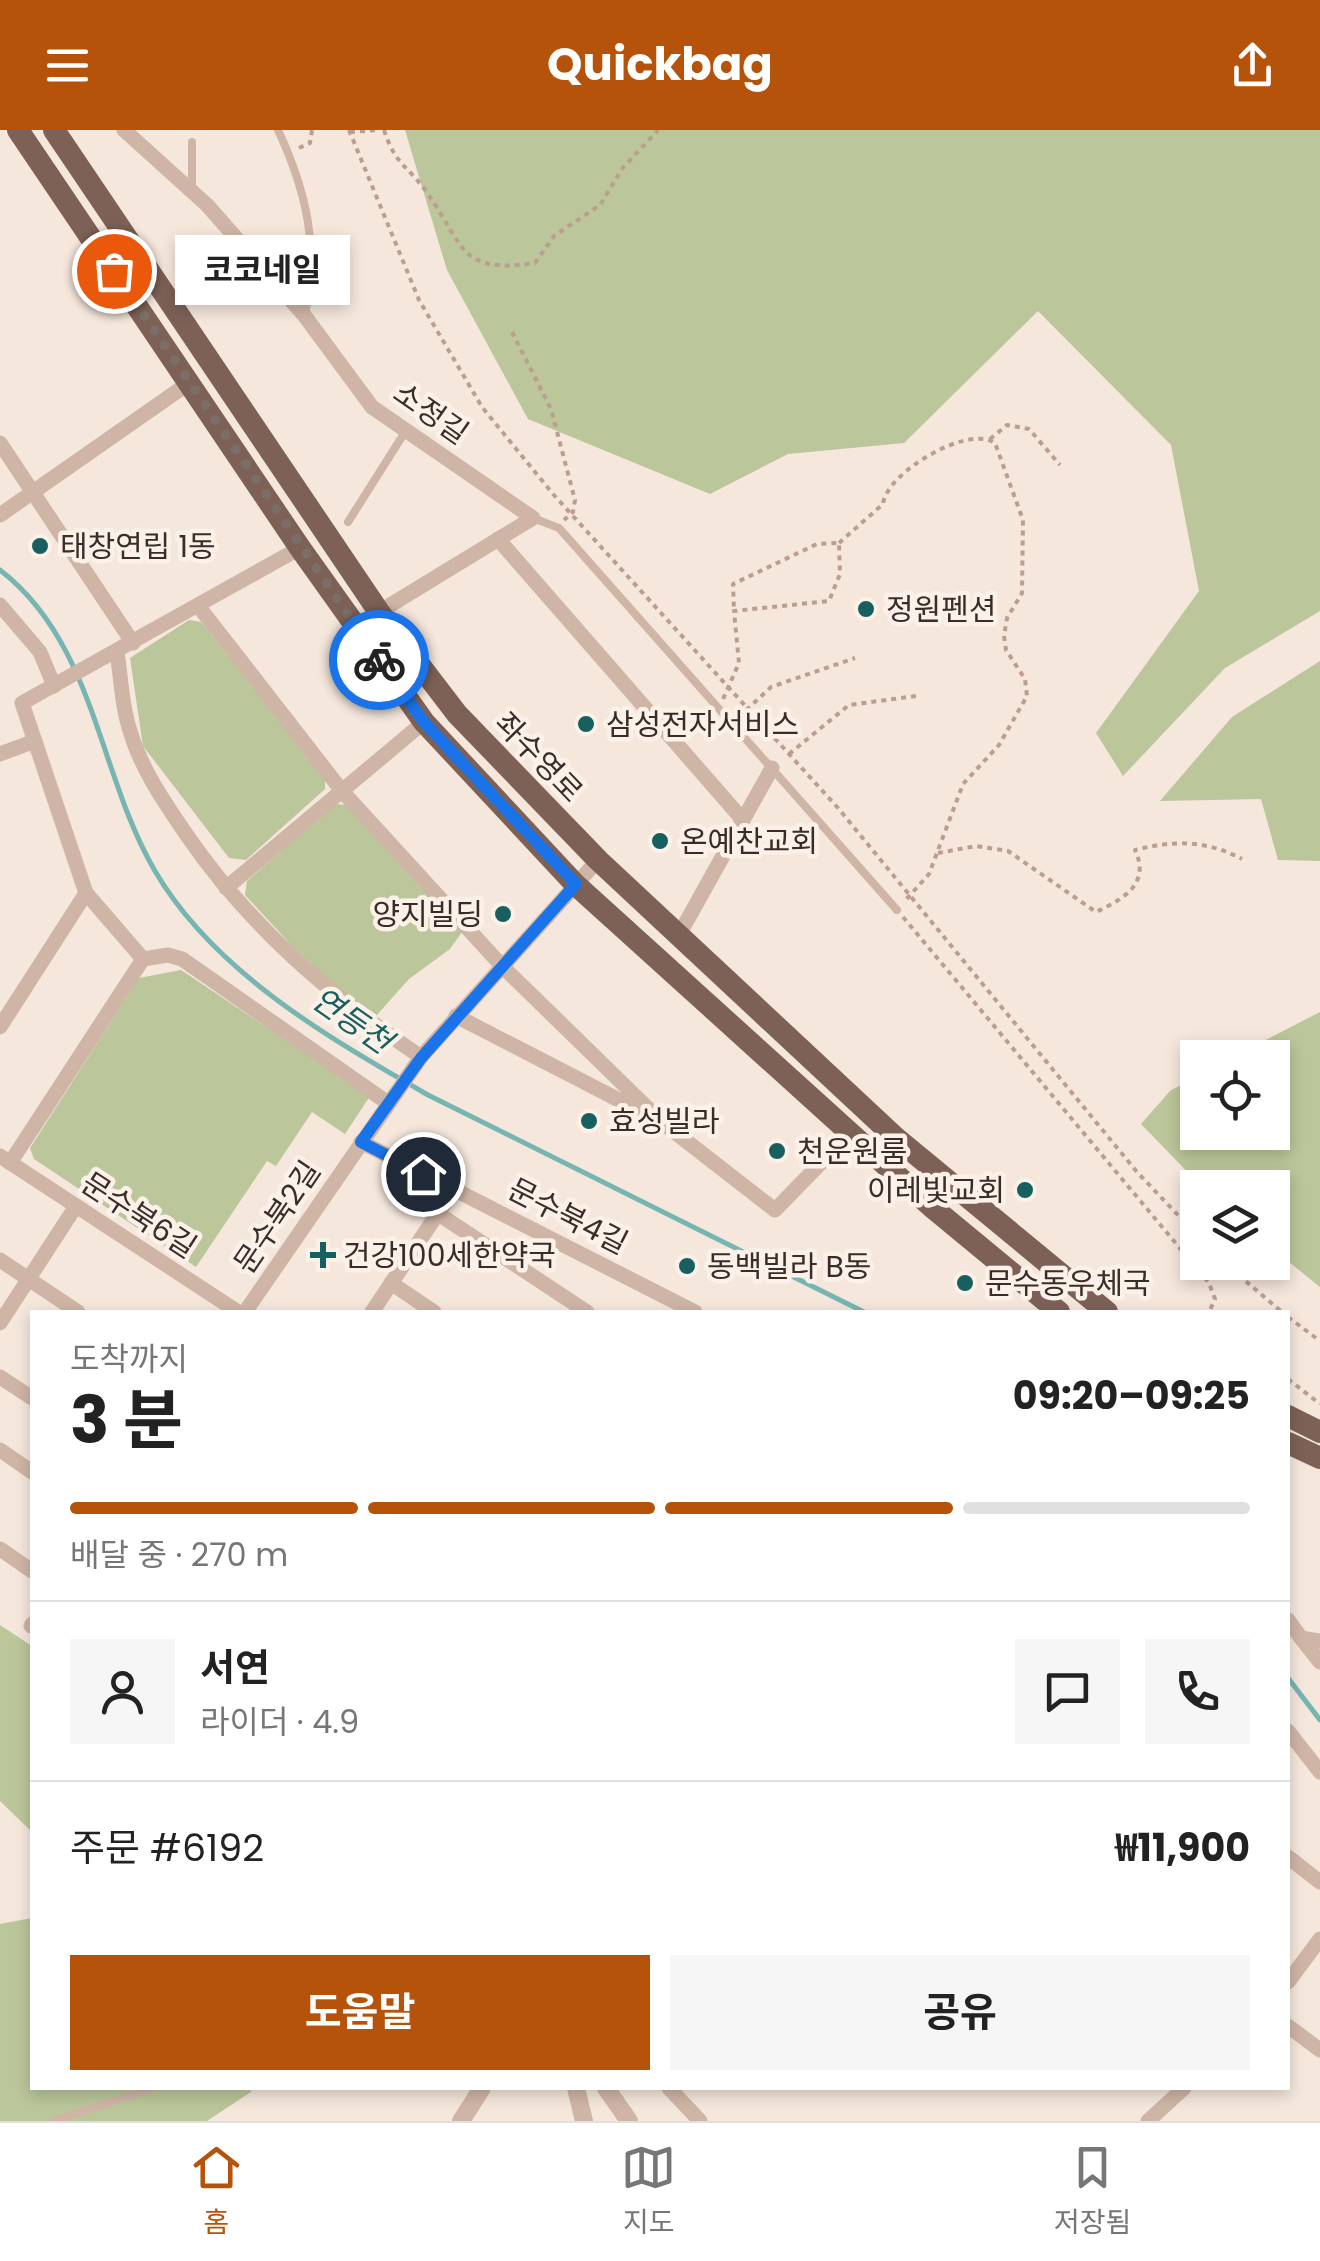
<!DOCTYPE html>
<html lang="ko">
<meta charset="utf-8">
<style>
:root{--surface:#fff;--page:#f6f6f6;--text:#222;--muted:#767676;--line:#e0e0e0;--accent:#b45309}
body{margin:0;font-family:Poppins,"Noto Sans KR",sans-serif;background:var(--page);color:var(--text);height:100vh;display:flex;flex-direction:column;font-size:38px;white-space:nowrap}
*{box-sizing:border-box;margin:0}
p{font-size:32px;color:var(--muted)}
.icon{flex:none;width:55px;height:55px;fill:none;stroke:currentColor;stroke-width:2;stroke-linecap:round;stroke-linejoin:round}
.map{position:relative;flex:1;overflow:hidden}
.side{position:absolute;left:30px;top:1180px;width:1260px;height:780px;display:flex;flex-direction:column;background:var(--surface);border-radius:0px;box-shadow:0 5px 15px #0003}
.side>*{flex:none}
.fabs{position:absolute;left:1180px;top:910px;display:grid;gap:20px}
.fabs a{display:grid;place-items:center;width:110px;height:110px;border-radius:0px;background:var(--surface);box-shadow:0 5px 15px #0003;font-size:50px}
.pin{position:absolute;display:grid;place-items:center;width:85px;height:85px;color:#fff;margin:-42px;border:5px solid #fff;border-radius:50%;box-shadow:0 2px 10px #0007}
.courier{position:absolute;display:grid;place-items:center;width:100px;height:100px;margin:-50px;border:8px solid #1a73e8;border-radius:50%;background:#fff;color:#222;box-shadow:0 2px 12px #0007}
.bubble{position:absolute;height:70px;border-radius:0px;background:var(--surface);box-shadow:0 5px 15px #0003;font-size:32px;font-weight:700;line-height:70px;text-align:center}
.headline em{font-style:normal;font-weight:700}
.headline div{display:flex;flex-direction:column-reverse}
.headline{display:flex;align-items:center;justify-content:space-between;height:170px;padding:0 40px}
h1{font-size:65px;font-weight:700;line-height:75px}
.bar{display:grid;grid-template-columns:repeat(4,1fr);gap:15px 10px;align-content:center;height:120px;padding:0 40px}
.bar i{height:12px;border-radius:8px;background:var(--line)}
.bar .selected{background:var(--accent)}
.bar p{grid-column:span 4}
.line{display:flex;align-items:center;gap:25px;padding:0 40px;border-top:2px solid var(--line)}
.line div{flex:1}
.round{display:grid;place-items:center;flex:none;width:105px;height:105px;border-radius:0px;background:var(--page)}
.primary-button{display:flex;gap:20px;margin-top:auto;padding:20px 40px}
.primary-button a{flex:1;height:115px;border-radius:0px;background:var(--accent);color:#fff;font-size:40px;font-weight:700;line-height:115px;text-align:center}
.primary-button a+a{background:var(--page);color:var(--text)}
header{display:flex;justify-content:space-between;align-items:center;height:130px;padding:0 40px;background:var(--accent);color:#fff;font-size:45px;font-weight:700}
.tabs{display:flex;justify-content:space-around;align-items:center;height:140px;border-top:2px solid var(--line);background:var(--surface);font-size:28px;color:var(--muted)}
.tabs a{display:grid;justify-items:center;gap:5px}
.tabs .selected{color:var(--accent)}
.map>svg:first-child{display:block}
.green{fill:#bbc69a}
.lines{fill:none;stroke-linecap:round;stroke-linejoin:round}
.stream{stroke:#77b5b2;stroke-width:5}
.path{stroke:#bb9e90;stroke-width:4;stroke-dasharray:5 5;stroke-linecap:butt}
.service{stroke:#cfb5a6;stroke-width:8}
.minor{stroke:#cfb5a6;stroke-width:15}
.tertiary{stroke:#cfb5a6;stroke-width:18}
.primary{stroke:#7d6157;stroke-width:22}
.done{stroke:#7b6d67;stroke-width:10;stroke-dasharray:0 18}
.route{stroke:#1a73e8;stroke-width:12}
.poi-dot{fill:#18605f;stroke:#fcf1e9;stroke-width:4}
.labels{text-anchor:middle;dominant-baseline:central;stroke-width:9;stroke-linejoin:round;paint-order:stroke}
.street-label{font-size:30px;fill:#3a2c28;stroke:#fcf1e9}
.poi-label{font-size:30px;fill:#3a2c28;stroke:#fcf1e9;text-anchor:start}
.water-label{font-size:32px;font-style:italic;fill:#18605f;stroke:#fcf1e9}
</style>
<header><svg class="icon" aria-label="menu" viewBox="0 0 24 24"><path d="M4 6h16M4 12h16M4 18h16"/></svg>Quickbag<svg class="icon" aria-label="share" viewBox="0 0 24 24"><path d="M12 15V3M7 8l5-5 5 5M5 13v7h14v-7"/></svg></header>
<div class="map">
<svg width="1320" height="1991" viewBox="0 0 1320 1991">
<rect width="100%" height="100%" fill="#f5e7dc"/>
<g class="green">
<path d="M405 0H1320V481L1225 538 1123 646 1096 603 1199 461 1171 315 1038 181 904 313 788 324 710 364 528 289 447 140Z"/>
<path d="M189 490 201 492 325 647V659L246 730 229 728 143 616 130 528Z"/>
<path d="M1320 531V731L1278 730 1261 669 1160 671 1232 587Z"/>
<path d="M335 674 349 675 462 802 450 819 409 849 376 886 317 843 245 765 247 751Z"/>
<path d="M181 840 370 966 345 1004 312 982 276 1036 267 1031 196 1137 34 1029 30 1018 139 848Z"/>
<path d="M1320 882V1157L1273 1119 1272 1058 1202 1057 1141 994 1170 961 1197 946 1198 1002H1272V928L1233 927Z"/>
<path d="M0 1495 32 1516V1702L0 1671Z"/>
<path d="M32 1735V1958H250L251 1962 207 1991H0V1794L32 1788Z"/>
</g>
<g class="lines">
<g class="stream">
<path d="M0 440C95 513 98 644 155 741 214 842 329 908 428 965L864 1182"/>
<path d="M1288 1548 1320 1590"/>
</g>
<g class="path">
<path d="M349 0 419 170 482 277 553 364 838 678 1137 1042 1198 1106"/>
<path d="M384 0C396 37 409 36 428 64 465 118 460 144 535 133L554 106 600 75 622 39 658 0"/>
<path d="M350 2 378 0"/>
<path d="M299 18 310 13 312 0"/>
<path d="M512 202 551 279 575 370 573 382 564 390"/>
<path d="M990 309 1007 295 1029 299 1060 335"/>
<path d="M839 413 883 374C886 343 968 294 995 313L1023 390 1022 463 1007 488 1004 506 1006 520 1025 549 1027 566 999 615 963 654 929 744 904 772"/>
<path d="M723 569 739 533 734 481 829 471 840 444 839 413 817 414 733 454 734 481"/>
<path d="M739 587 771 557 855 528"/>
<path d="M789 624 849 575 916 566"/>
<path d="M938 723 976 716 1008 721 1096 782C1123 769 1151 754 1135 720 1174 710 1206 710 1242 729"/>
<path d="M903 787 1209 1153 1215 1169 1209 1182"/>
<path d="M1223 1132 1282 1182"/>
<path d="M1288 1187 1320 1211"/>
<path d="M1288 1249 1320 1274"/>
</g>
<g class="service">
<path d="M278 0C306 60 320 119 305 184"/>
<path d="M192 60V12"/>
<path d="M533 388 559 398 897 780"/>
<path d="M348 392 405 302"/>
<path d="M53 1991 154 1958"/>
</g>
<g class="minor">
<path d="M124 0 207 75 304 185 372 277 533 388 379 482"/>
<path d="M0 313 133 513"/>
<path d="M0 385 189 253"/>
<path d="M498 409 743 690"/>
<path d="M0 475 40 522 54 556"/>
<path d="M199 477 342 661 502 836 663 993 775 1080 852 1001"/>
<path d="M117 522C121 549 122 578 131 604 142 640 165 673 186 704 250 797 328 864 421 927"/>
<path d="M0 624 35 611"/>
<path d="M226 758 424 592"/>
<path d="M680 803 772 638"/>
<path d="M143 829 86 763 22 573 300 418"/>
<path d="M143 829 168 825 182 829 388 973"/>
<path d="M456 886 648 985"/>
<path d="M0 897 86 763"/>
<path d="M361 1012 695 1182"/>
<path d="M0 1026 238 1182"/>
<path d="M10 1033 143 829"/>
<path d="M437 1083 587 1182"/>
<path d="M0 1130 78 1182"/>
<path d="M391 1153 434 1182"/>
<path d="M245 1182 421 927 598 730"/>
<path d="M372 1182 454 1059"/>
<path d="M0 1193 76 1076"/>
<path d="M0 1247 32 1268"/>
<path d="M0 1320 32 1342"/>
<path d="M0 1419 32 1441"/>
<path d="M1288 1490 1301 1508 1320 1511"/>
<path d="M31 1496 32 1494"/>
<path d="M1301 1508 1320 1532"/>
<path d="M1288 1601 1320 1642"/>
<path d="M1288 1727 1320 1752"/>
<path d="M1288 1852 1320 1809"/>
<path d="M1288 1896 1320 1920"/>
<path d="M669 1958 700 1991"/>
<path d="M1148 1991 1184 1958"/>
</g>
<g class="tertiary">
<path d="M576 1958 584 1991"/>
<path d="M606 1958 629 1991"/>
<path d="M461 1991 482 1958"/>
</g>
<g class="primary">
<path d="M18 0 300 418 424 592 576 755 933 1078 1059 1182"/>
<path d="M54 0 379 482 457 584 598 730 896 1008 1107 1182"/>
<path d="M1288 1286 1320 1302"/>
<path d="M1288 1313 1320 1328"/>
</g>
</g>
<g class="lines">
<path class="done" d="M114 141 379 530"/>
<path class="route" d="M379 530 424 592 576 754 421 928 361 1012 423 1044"/>
</g>
<g class="poi-dot">
<circle cx="40" cy="416" r="10"/>
<circle cx="866" cy="479" r="10"/>
<circle cx="586" cy="594" r="10"/>
<circle cx="660" cy="711" r="10"/>
<circle cx="503" cy="784" r="10"/>
<circle cx="589" cy="991" r="10"/>
<circle cx="777" cy="1021" r="10"/>
<circle cx="1025" cy="1060" r="10"/>
<path d="M318 1110h10v10h10v10h-10v10h-10v-10h-10v-10h10z"/>
<circle cx="687" cy="1136" r="10"/>
<circle cx="965" cy="1153" r="10"/>
</g>
<g class="labels">
<g class="street-label">
<text transform="translate(431 283) rotate(35)">소정길</text>
<text transform="translate(539 627) rotate(46)">좌수영로</text>
<text transform="translate(139 1085) rotate(33)">문수북6길</text>
<text transform="translate(568 1086) rotate(27)">문수북4길</text>
<text transform="translate(277 1087) rotate(-56)">문수북2길</text>
</g>
<g class="poi-label">
<text x="60" y="416">태창연립 1동</text>
<text x="886" y="479">정원펜션</text>
<text x="606" y="594">삼성전자서비스</text>
<text x="680" y="711">온예찬교회</text>
<text x="483" y="784" text-anchor="end">양지빌딩</text>
<text x="609" y="991">효성빌라</text>
<text x="797" y="1021">천운원룸</text>
<text x="1005" y="1060" text-anchor="end">이레빛교회</text>
<text x="343" y="1125">건강100세한약국</text>
<text x="707" y="1136">동백빌라 B동</text>
<text x="985" y="1153">문수동우체국</text>
</g>
<g class="water-label">
<text transform="translate(352 890) rotate(35)">연등천</text>
</g>
</g>
</svg>
<div class="fabs">
<a><svg class="icon" aria-label="locate" viewBox="0 0 24 24"><circle cx="12" cy="12" r="6"/><path d="M12 2v4M12 18v4M2 12h4M18 12h4"/></svg></a>
<a><svg class="icon" aria-label="layers" viewBox="0 0 24 24"><path d="M12 4l9 5-9 5-9-5zM3 14l9 5 9-5"/></svg></a>
</div>
<div class="pin" style="left:114px;top:141px;background:#ea580c"><svg class="icon" aria-label="bag" viewBox="0 0 24 24"><path d="M5 8h14l-1 12H6zM9 8a3 3 0 0 1 6 0"/></svg></div>
<div class="pin" style="left:423px;top:1044px;background:#1f2937"><svg class="icon" aria-label="home" viewBox="0 0 24 24"><path d="M3 11l9-7 9 7M6 9v11h12V9"/></svg></div>
<div class="courier" style="left:379px;top:530px"><svg class="icon" aria-label="bike" viewBox="0 0 24 24"><circle cx="6" cy="16" r="4"/><circle cx="18" cy="16" r="4"/><path d="M6 16l4-8h5l3 8M10 8l3 8H6M13 5h3"/></svg></div>
<div class="bubble" style="left:175px;top:105px;width:175px">코코네일</div>
<section class="side">
<div class="headline"><div><h1>3 분</h1><p>도착까지</p></div><em>09:20–09:25</em></div>
<div class="bar"><i class="selected"></i><i class="selected"></i><i class="selected"></i><i></i><p>배달 중 · 270 m</p></div>
<div class="line" style="height:180px"><a class="round"><svg class="icon" aria-label="person" viewBox="0 0 24 24"><circle cx="12" cy="8" r="4"/><path d="M4 21q1-7 8-7t8 7"/></svg></a><div><b>서연</b><p>라이더 · 4.9</p></div><a class="round"><svg class="icon" aria-label="chat" viewBox="0 0 24 24"><path d="M4 5h16v11H9l-5 4z"/></svg></a><a class="round"><svg class="icon" aria-label="phone" viewBox="0 0 24 24"><path d="M5 4h4l2 5-3 2q2 4 5 5l2-3 5 2v4C11 20 4 13 5 4z"/></svg></a></div>
<div class="line" style="height:130px"><div>주문 #6192</div><b>₩11,900</b></div>
<div class="primary-button"><a>도움말</a><a>공유</a></div>
</section>
</div>
<nav class="tabs">
<a class="selected"><svg class="icon" aria-label="home" viewBox="0 0 24 24"><path d="M3 11l9-7 9 7M6 9v11h12V9"/></svg>홈</a>
<a><svg class="icon" aria-label="map" viewBox="0 0 24 24"><path d="M3 6l6-2 6 2 6-2v14l-6 2-6-2-6 2zM9 4v14M15 6v14"/></svg>지도</a>
<a><svg class="icon" aria-label="saved" viewBox="0 0 24 24"><path d="M7 4h10v16l-5-4-5 4z"/></svg>저장됨</a>
</nav>
